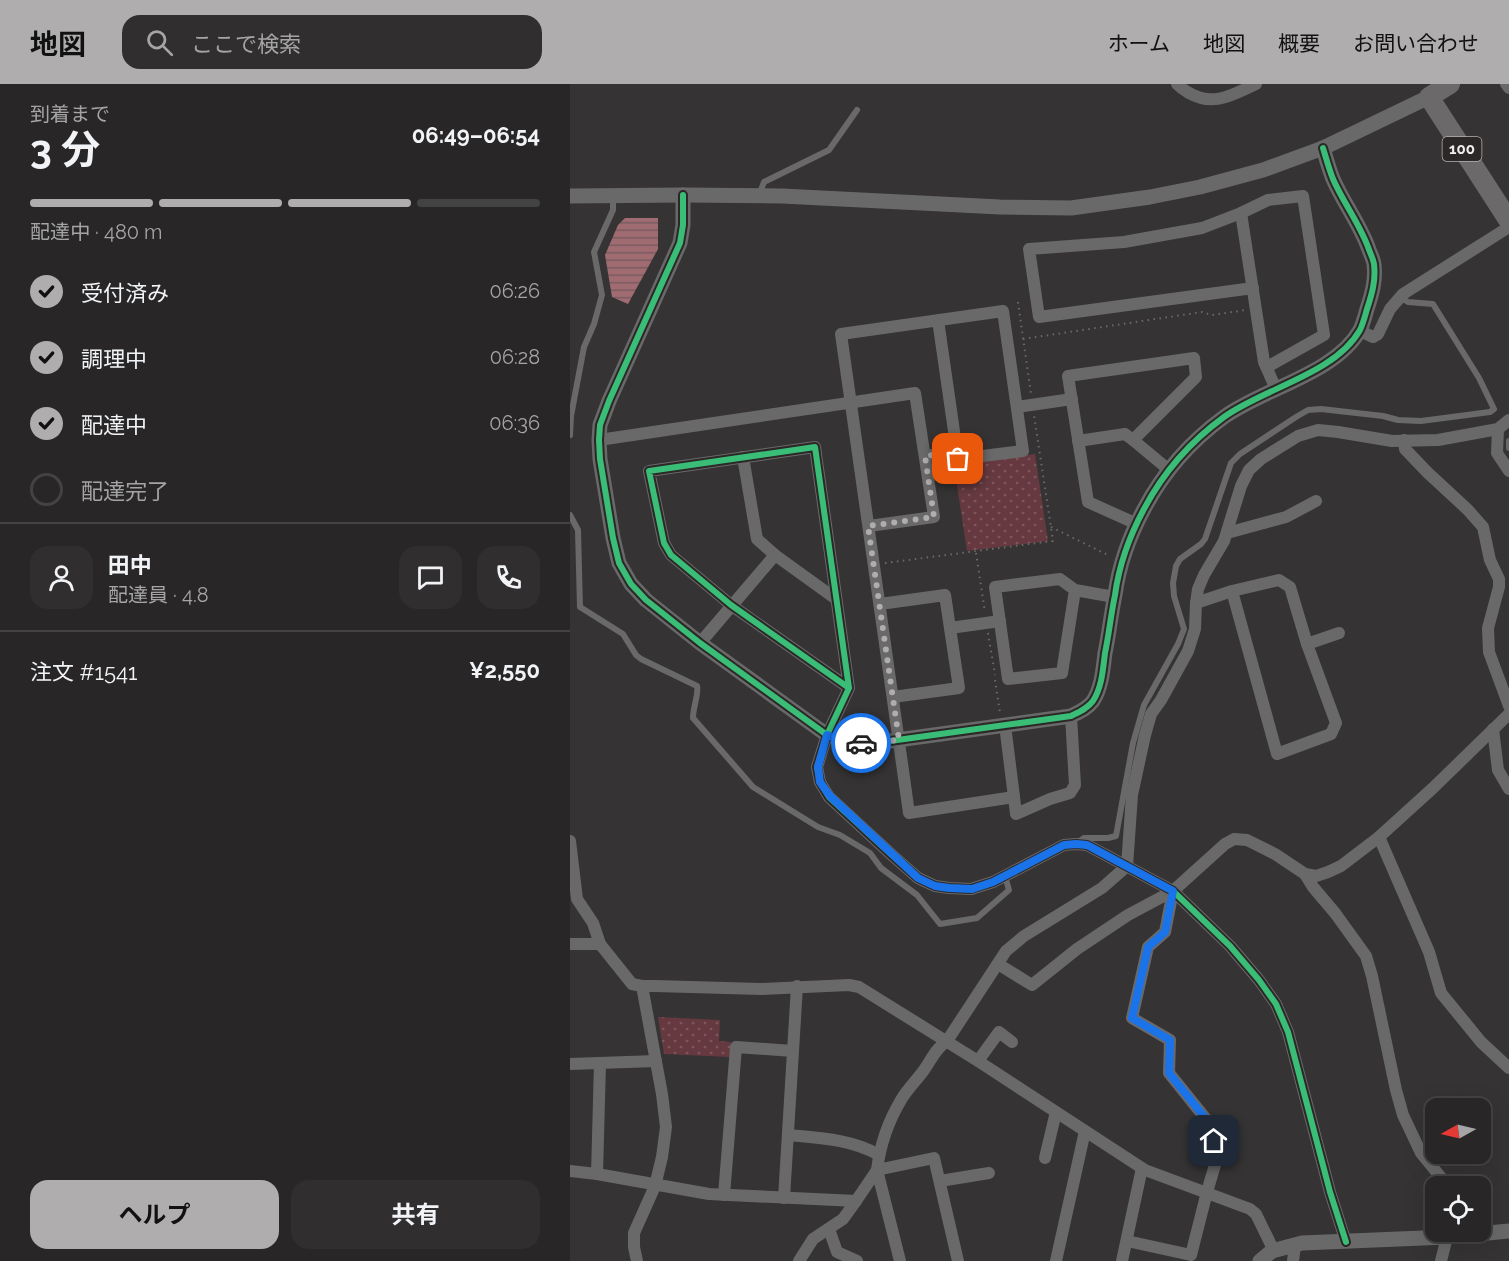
<!DOCTYPE html>
<html lang="ja">
<meta charset="utf-8">
<style>
:root{--surface:#282626;--page:#302e2e;--text:#f1f3f6;--muted:#a5a5a7;--line:#444343;--accent:#afadad}
body{margin:0;font-family:Raleway,"Noto Sans JP",sans-serif;background:var(--page);color:var(--text);height:100vh;display:flex;flex-direction:column;font-size:22px;white-space:nowrap}
*{box-sizing:border-box;margin:0}
p{font-size:20px;color:var(--muted)}
.icon{flex:none;width:33px;height:33px;fill:none;stroke:currentColor;stroke-width:2;stroke-linecap:round;stroke-linejoin:round}
.map{position:relative;flex:1;overflow:hidden}
.panel{display:flex;flex-direction:column;background:var(--surface);width:570px}
.panel>*{flex:none}
.needle{width:39px;rotate:262deg}
.tools{position:absolute;left:855px;top:1014px;display:grid;gap:12px}
.tools a{display:grid;place-items:center;width:66px;height:66px;border-radius:12px;background:var(--surface);box-shadow:0 6px 24px #0002,0 0 0 2px var(--line);font-size:30px}
.pin{position:absolute;display:grid;place-items:center;width:51px;height:51px;color:#fff;margin:-26px;border-radius:12px;box-shadow:0 3px 9px #0006}
.courier{position:absolute;display:grid;place-items:center;width:60px;height:60px;margin:-30px;border:4px solid #1a73e8;border-radius:50%;background:#fff;color:#222;box-shadow:0 2px 8px #0007}
.overview em{font-style:normal;font-weight:700}
.overview div{display:flex;flex-direction:column-reverse}
.overview{display:flex;align-items:center;justify-content:space-between;height:102px;padding:0 30px}
h1{font-size:39px;font-weight:700;line-height:45px}
.bar{display:grid;grid-template-columns:repeat(4,1fr);gap:9px 6px;align-content:center;height:72px;padding:0 30px}
.bar i{height:8px;border-radius:4px;background:var(--line)}
.bar .on{background:var(--accent)}
.bar p{grid-column:span 4}
.line{display:flex;align-items:center;gap:15px;padding:0 30px;border-top:2px solid var(--line)}
.line div{flex:1}
.round{display:grid;place-items:center;flex:none;width:63px;height:63px;border-radius:18px;background:var(--page)}
ol{padding:0 30px;list-style:none}
li{display:flex;align-items:center;gap:18px;height:66px}
li p{margin-inline-start:auto}
li .icon{padding:6px;border-radius:50%;background:var(--accent);color:#111;stroke-width:4}
li:last-child{color:var(--muted)}
li i{width:33px;height:33px;border:3px solid var(--line);border-radius:50%}
.action{display:flex;gap:12px;margin-top:auto;padding:12px 30px}
.action a{flex:1;height:69px;border-radius:18px;background:var(--accent);color:#111;font-size:24px;font-weight:700;line-height:69px;text-align:center}
.action a+a{background:var(--page);color:var(--text)}
header{display:flex;align-items:center;gap:36px;box-sizing:border-box;height:84px;padding:0 30px;background:var(--accent);color:#111}
header strong{font-size:28px}
nav{display:flex;gap:33px;margin-inline-start:auto;font-size:21px}
.search{width:420px;height:54px;background:var(--page);display:flex;align-items:center;gap:15px;box-sizing:border-box;padding:0 21px;border-radius:18px;color:var(--muted);font-size:22px}
main{display:flex;flex:1;min-height:0}
.map>svg:first-child{display:block}
.park{fill:url(#park-dots)}
.water{fill:url(#water-rules)}
.lines{fill:none;stroke-linecap:round;stroke-linejoin:round}
.path{stroke:#6c6a6a;stroke-width:2;stroke-dasharray:1.5 4.5;stroke-linecap:butt}
.service{stroke:#6a6969;stroke-width:6}
.minor{stroke:#6a6969;stroke-width:12}
.tertiary{stroke:#6a6969;stroke-width:15}
.primary{stroke:#6b6969;stroke-width:20}
.cycleway-casing{stroke:#2c2828;stroke-width:10}
.cycleway{stroke:#3abd76;stroke-width:6}
.done{stroke:#afadad;stroke-width:6;stroke-dasharray:0 10.8}
.route{stroke:#1a73e8;stroke-width:8}
.labels{text-anchor:middle;dominant-baseline:central;stroke-width:4.5;stroke-linejoin:round;paint-order:stroke}
.shield{fill:#2c2828;stroke:#b6b3b3;stroke-width:1.5}
.shield-label{font-size:15px;font-weight:bold;fill:#f1eeef}
</style>
<header>
<strong>地図</strong>
<div class="search"><svg class="icon" aria-label="search" viewBox="0 0 24 24"><circle cx="10" cy="10" r="6"/><path d="M15 15l6 6"/></svg>ここで検索</div>
<nav><a>ホーム</a><a>地図</a><a>概要</a><a>お問い合わせ</a></nav>
</header>
<main>
<section class="panel">
<div class="overview"><div><h1>3 分</h1><p>到着まで</p></div><em>06:49–06:54</em></div>
<div class="bar"><i class="on"></i><i class="on"></i><i class="on"></i><i></i><p>配達中 · 480 m</p></div>
<ol>
<li><svg class="icon" aria-label="check" viewBox="0 0 24 24"><path d="M5 12l5 5 9-10"/></svg>受付済み<p>06:26</p></li>
<li><svg class="icon" aria-label="check" viewBox="0 0 24 24"><path d="M5 12l5 5 9-10"/></svg>調理中<p>06:28</p></li>
<li><svg class="icon" aria-label="check" viewBox="0 0 24 24"><path d="M5 12l5 5 9-10"/></svg>配達中<p>06:36</p></li>
<li><i></i>配達完了</li>
</ol>
<div class="line" style="height:108px"><a class="round"><svg class="icon" aria-label="person" viewBox="0 0 24 24"><circle cx="12" cy="8" r="4"/><path d="M4 21q1-7 8-7t8 7"/></svg></a><div><b>田中</b><p>配達員 · 4.8</p></div><a class="round"><svg class="icon" aria-label="chat" viewBox="0 0 24 24"><path d="M4 5h16v11H9l-5 4z"/></svg></a><a class="round"><svg class="icon" aria-label="phone" viewBox="0 0 24 24"><path d="M5 4h4l2 5-3 2q2 4 5 5l2-3 5 2v4C11 20 4 13 5 4z"/></svg></a></div>
<div class="line" style="height:78px"><div>注文 #1541</div><b>¥2,550</b></div>
<div class="action"><a>ヘルプ</a><a>共有</a></div>
</section>
<div class="map">
<svg width="939" height="1177" viewBox="0 0 939 1177">
<defs>
<pattern id="park-dots" width="8" height="8" patternUnits="userSpaceOnUse" patternTransform="scale(1.5)"><rect width="8" height="8" fill="#65393f"/><path d="M2 2h.1M6 6h.1" fill="none" stroke="#7c565b" stroke-width="1.8" stroke-linecap="round"/></pattern>
<pattern id="water-rules" width="6" height="5" patternUnits="userSpaceOnUse" patternTransform="scale(1.5)"><rect width="6" height="5" fill="#a06b71"/><path d="M0 2.5h6" fill="none" stroke="#785b5f"/></pattern>
</defs>
<rect width="100%" height="100%" fill="#353333"/>
<g class="park">
<path d="M465 370 478 457 397 467 384 381Z"/>
<path d="M88 933 150 936 149 957 161 958 160 973 94 970Z"/>
</g>
<path class="water" d="M55 134H88V165L58 220 42 213 35 171 48 141Z"/>
<g class="lines">
<g class="path">
<path d="M448 218 461 310"/>
<path d="M453 255 632 228 642 231 676 226"/>
<path d="M481 443 540 472"/>
<path d="M406 469 415 528"/>
<path d="M315 479 483 457 464 331"/>
<path d="M418 549 425 591"/>
<path d="M425 596 430 629"/>
</g>
<g class="service">
<path d="M189 111 194 98 259 66 287 26"/>
<path d="M0 351 1 332 14 263 24 240 32 211 24 168 43 126V113"/>
<path d="M939 357V364"/>
<path d="M0 431 8 446 10 523 53 550 66 571 71 575 127 602C129 610 123 623 123 634L183 703 248 743 270 751 300 769 311 784 347 811 370 840 407 834 439 806 435 792"/>
<path d="M506 760 514 754H538L546 752 563 659 574 621 608 560 614 545 604 512 603 499 606 482 610 475 631 460 635 455 661 379 670 370 726 333 738 326 751 325 813 332 828 336 851 337 920 328 924 325 909 294 863 220 838 218 830 213"/>
</g>
<g class="minor">
<path d="M607 0C611 4 614 6 619 9 644 23 662 11 686 0"/>
<path d="M936 0 939 4"/>
<path d="M671 129 694 278 706 305"/>
<path d="M683 204 469 233 459 165 554 158 632 144 671 129 698 116 733 112 754 251 697 283"/>
<path d="M368 236 388 375 453 367 433 227 271 250 339 729 444 713 446 730 480 715 500 709 505 701 501 632"/>
<path d="M790 247 803 253 808 250 820 225 833 210 939 143"/>
<path d="M447 323 502 315"/>
<path d="M928 345 927 369 939 387"/>
<path d="M29 356 345 309 364 433 299 442"/>
<path d="M834 356 835 365 857 388 898 426 913 443 920 476 929 495V503L918 544 919 568 939 622"/>
<path d="M508 357 555 350 563 356"/>
<path d="M355 372 387 367"/>
<path d="M173 373 187 455 205 471"/>
<path d="M567 440 518 418 498 292 624 274 626 293 563 356 599 386"/>
<path d="M657 449 716 433 746 417"/>
<path d="M505 506 492 589 438 595 425 503 490 495 505 506 544 513"/>
<path d="M626 519 662 507 709 496 720 503 737 560 766 639 761 650 707 670 662 507"/>
<path d="M310 520 375 511 389 604 323 613"/>
<path d="M380 544 430 537"/>
<path d="M130 559 205 471 266 515"/>
<path d="M737 560 769 549"/>
<path d="M279 604 161 521 101 471 94 459 79 387 245 363 279 604 257 651 247 683 250 698 259 713 323 772 348 794 365 802 379 804 401 805 423 798 494 761 506 760 517 761 603 807 660 862 689 896 706 920 718 948 760 1108 776 1158"/>
<path d="M435 641 444 713"/>
<path d="M923 645 928 686 939 705"/>
<path d="M809 753 859 868 871 909 911 958 939 984"/>
<path d="M0 757 7 815 23 839 30 860"/>
<path d="M735 790 743 803 765 829 796 872 802 892 826 1006 833 1031 851 1069 878 1102"/>
<path d="M0 860H30L62 900 72 902H85L191 905 279 901 289 903 408 977 575 1086 680 1125 686 1130 704 1167"/>
<path d="M428 880 462 901 507 865 558 831 603 807 655 760 664 755 677 756 705 770 735 790 746 792 758 788 771 782 809 753 863 704 939 630"/>
<path d="M408 977 429 948 442 958"/>
<path d="M0 980 86 977"/>
<path d="M218 1051C248 1054 281 1055 309 1071"/>
<path d="M475 1074 486 1028"/>
<path d="M0 1087 27 1090 139 1110 286 1117 307 1086 330 1177"/>
<path d="M27 1090 30 979"/>
<path d="M370 1097 419 1089"/>
<path d="M154 1111 166 963 223 967"/>
<path d="M214 1114 227 902"/>
<path d="M259 1145 267 1168 287 1177"/>
<path d="M557 1157 621 1171 637 1108 647 1074 640 1040 599 989 600 956 562 934 578 863 595 848 603 807"/>
<path d="M67 1177 64 1163V1149L85 1102 92 1073 96 1043 92 1010 72 902"/>
<path d="M229 1177 243 1155 273 1135 286 1117"/>
<path d="M388 1177 364 1074 307 1086C310 1062 319 1036 331 1016 337 1005 347 996 354 986 361 976 366 964 377 957L436 867 454 852 532 804 557 782 562 711 575 651 581 630 591 616 618 567 625 545 626 519 628 505 634 491 654 457 671 402 679 386 691 375 728 352 748 346 768 348 822 357 868 356 928 345 939 336"/>
<path d="M486 1177 515 1047"/>
<path d="M552 1177 572 1084"/>
<path d="M723 1177 725 1161"/>
<path d="M871 1177 877 1153"/>
</g>
<g class="tertiary">
<path d="M113 111V141L110 159 39 317 30 341 29 356 30 375 43 454 49 479 61 500 76 516 130 559 257 651 290 659 313 658 501 632C509 628 517 625 523 617 532 603 533 585 535 569 539 550 541 530 545 511 549 481 560 451 574 425 593 389 621 357 654 333 694 304 765 290 790 246 793 240 795 232 797 225 802 210 806 196 804 180 803 174 800 169 798 163 789 139 773 118 763 95 759 85 756 74 753 64"/>
<path d="M0 112 113 111 212 112 430 123 501 124 580 113 630 103 693 86 753 64 859 13"/>
<path d="M690 1177 702 1167 732 1159 877 1153 939 1147"/>
</g>
<path class="primary" d="M880 0 859 13 939 137"/>
<g class="cycleway-casing">
<g id="cycleway">
<path d="M113 111V141L110 159 39 317 30 341 29 356 30 375 43 454 49 479 61 500 76 516 130 559 257 651 290 659 313 658 501 632C509 628 517 625 523 617 532 603 533 585 535 569 539 550 541 530 545 511 549 481 560 451 574 425 593 389 621 357 654 333 694 304 765 290 790 246 793 240 795 232 797 225 802 210 806 196 804 180 803 174 800 169 798 163 789 139 773 118 763 95 759 85 756 74 753 64"/>
<path d="M279 604 161 521 101 471 94 459 79 387 245 363 279 604 257 651 247 683 250 698 259 713 323 772 348 794 365 802 379 804 401 805 423 798 494 761 506 760 517 761 603 807 660 862 689 896 706 920 718 948 760 1108 776 1158"/>
</g>
</g>
<use href="#cycleway" class="cycleway"/>
</g>
<g class="lines">
<path class="done" d="M291 659 329 656 298 442 364 433 355 372 387 368 388 375"/>
<path class="route" d="M291 659 272 656 257 651 248 683 250 698 260 712 348 794 365 802 379 804 402 805 423 798 494 761 506 760 517 761 603 807 595 848 578 863 562 934 600 956 599 989 640 1040 644 1057"/>
</g>
<g class="labels">
<rect class="shield" x="872.5" y="53" width="39" height="24" rx="4.5"/>
<g class="shield-label">
<text x="892" y="65">100</text>
</g>
</g>
</svg>
<div class="tools">
<a><svg class="needle" viewBox="-14 -14 28 28"><path d="M0-13l5 13h-10z" fill="#e53935"/><path d="M0 13l5-13h-10z" fill="#a5a5a7"/></svg></a>
<a><svg class="icon" aria-label="locate" viewBox="0 0 24 24"><circle cx="12" cy="12" r="6"/><path d="M12 2v4M12 18v4M2 12h4M18 12h4"/></svg></a>
</div>
<div class="pin" style="left:388px;top:375px;background:#ea580c"><svg class="icon" aria-label="bag" viewBox="0 0 24 24"><path d="M5 8h14l-1 12H6zM9 8a3 3 0 0 1 6 0"/></svg></div>
<div class="pin" style="left:644px;top:1057px;background:#1f2937"><svg class="icon" aria-label="home" viewBox="0 0 24 24"><path d="M3 11l9-7 9 7M6 9v11h12V9"/></svg></div>
<div class="courier" style="left:291px;top:659px"><svg class="icon" aria-label="car" viewBox="0 0 24 24"><path d="M5 17H2v-5l4-1 3-4h7l3 4 3 1v5h-3M9 17h6M6 11h13"/><circle cx="7" cy="17" r="2"/><circle cx="17" cy="17" r="2"/></svg></div>
</div>
</main>
